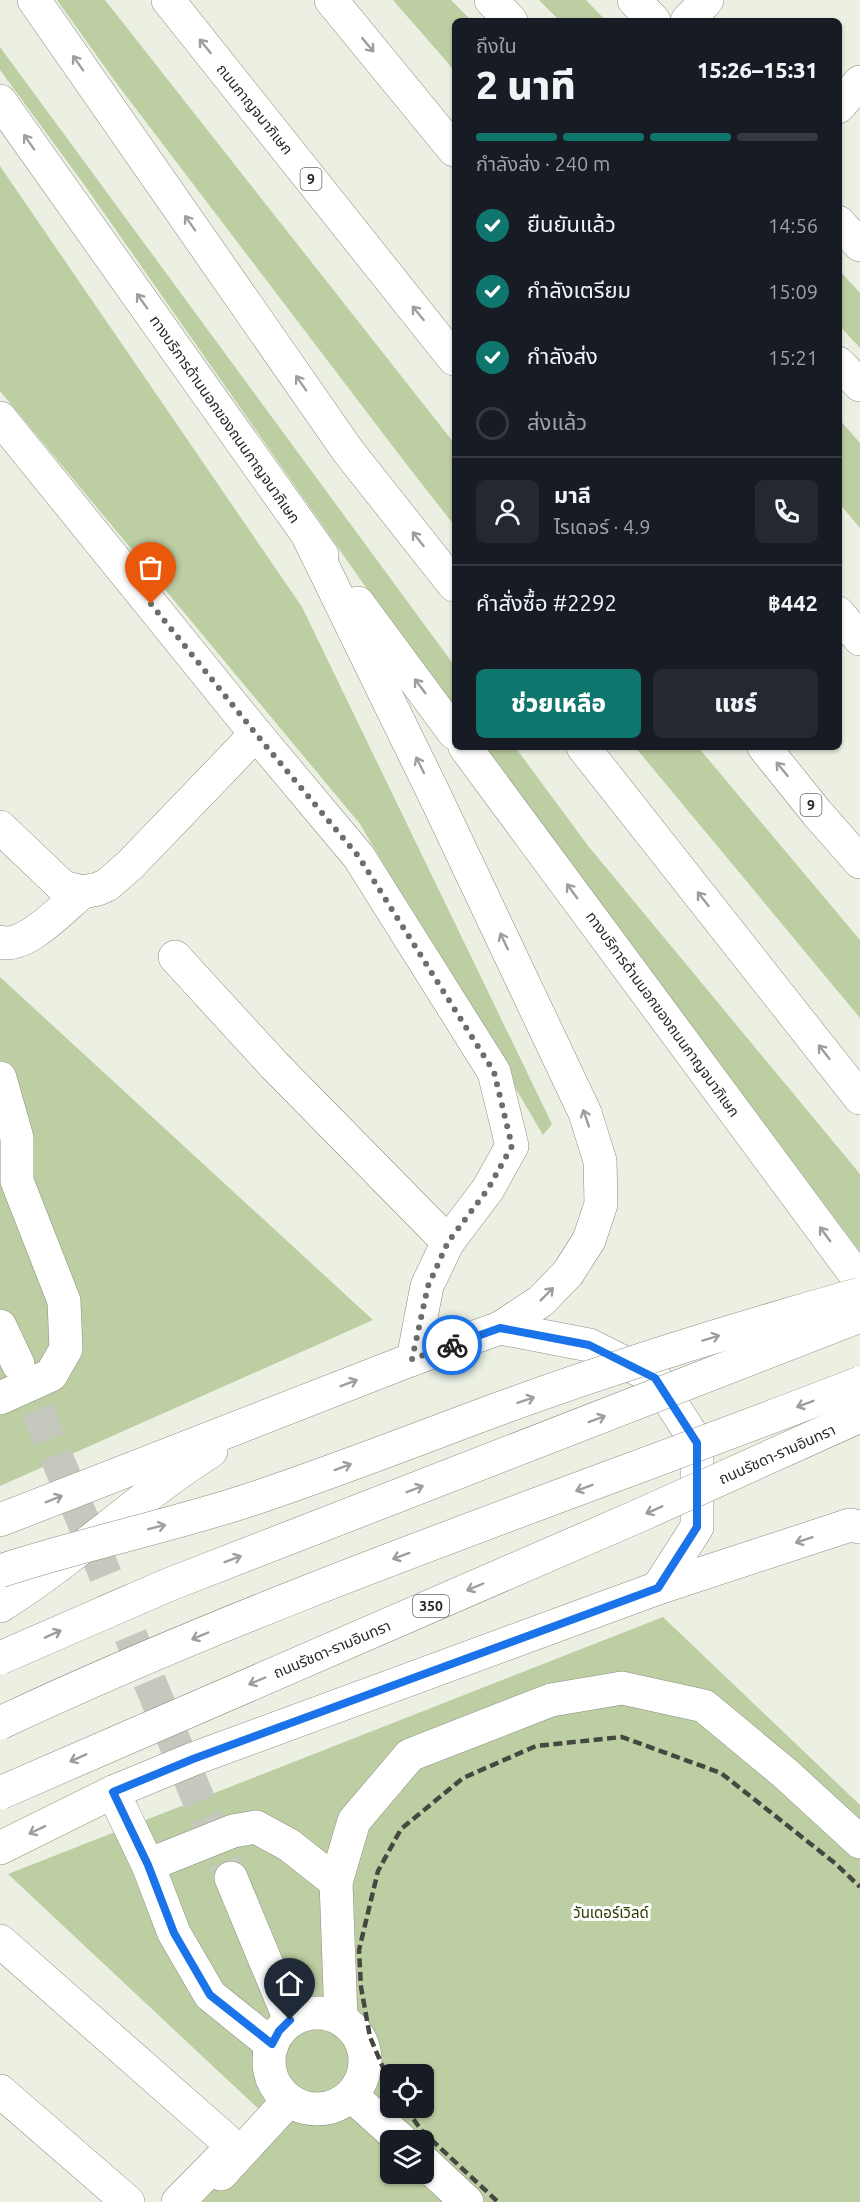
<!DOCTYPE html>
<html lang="th">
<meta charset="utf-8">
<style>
:root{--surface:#171b24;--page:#242831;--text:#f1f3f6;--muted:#9ea1a6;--line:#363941;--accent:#0f766e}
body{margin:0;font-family:Ubuntu,"Noto Sans Thai",sans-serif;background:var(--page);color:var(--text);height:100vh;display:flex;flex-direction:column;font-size:22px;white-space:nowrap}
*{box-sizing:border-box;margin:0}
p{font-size:20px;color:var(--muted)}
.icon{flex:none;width:33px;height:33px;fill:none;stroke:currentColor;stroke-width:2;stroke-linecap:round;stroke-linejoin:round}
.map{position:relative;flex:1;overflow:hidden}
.side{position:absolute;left:452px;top:18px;width:390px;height:732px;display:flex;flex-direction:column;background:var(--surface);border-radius:9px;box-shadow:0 2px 4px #0004}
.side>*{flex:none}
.controls{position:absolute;left:380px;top:2064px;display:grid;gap:12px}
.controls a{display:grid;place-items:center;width:54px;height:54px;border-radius:9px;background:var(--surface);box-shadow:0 2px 4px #0004;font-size:30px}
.pin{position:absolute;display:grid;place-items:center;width:51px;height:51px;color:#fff;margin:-62px -26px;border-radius:50% 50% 50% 0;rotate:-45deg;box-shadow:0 0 6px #0007}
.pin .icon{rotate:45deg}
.courier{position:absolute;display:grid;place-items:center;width:60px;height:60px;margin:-30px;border:4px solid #1a73e8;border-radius:50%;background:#fff;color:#222;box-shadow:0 2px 8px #0007}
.overview em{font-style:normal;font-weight:800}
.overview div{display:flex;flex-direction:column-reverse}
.overview{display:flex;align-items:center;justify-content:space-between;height:102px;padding:0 24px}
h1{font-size:39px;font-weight:800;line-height:45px}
.bar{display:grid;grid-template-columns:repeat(4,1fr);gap:9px 6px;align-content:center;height:72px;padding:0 24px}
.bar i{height:8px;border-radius:4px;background:var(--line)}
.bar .current{background:var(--accent)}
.bar p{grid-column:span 4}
.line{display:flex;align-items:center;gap:15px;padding:0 24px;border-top:2px solid var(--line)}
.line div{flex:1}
.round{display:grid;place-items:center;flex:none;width:63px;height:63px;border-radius:9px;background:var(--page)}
ol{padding:0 24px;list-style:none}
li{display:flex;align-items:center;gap:18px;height:66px}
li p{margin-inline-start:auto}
li .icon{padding:6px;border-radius:50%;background:var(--accent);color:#fff;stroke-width:4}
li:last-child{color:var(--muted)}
li i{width:33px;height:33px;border:3px solid var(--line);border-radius:50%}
.cta{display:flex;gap:12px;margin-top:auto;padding:12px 24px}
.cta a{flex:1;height:69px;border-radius:9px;background:var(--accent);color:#fff;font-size:24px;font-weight:800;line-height:69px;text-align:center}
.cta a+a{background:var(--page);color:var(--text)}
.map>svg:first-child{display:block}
.green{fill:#bdcea2;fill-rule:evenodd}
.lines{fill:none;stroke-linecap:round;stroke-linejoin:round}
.minor-tunnel{stroke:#c4c8bd;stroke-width:33;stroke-dasharray:33 16;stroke-linecap:butt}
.minor-casing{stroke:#898e81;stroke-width:34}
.major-casing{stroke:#898e81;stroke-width:34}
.highway-casing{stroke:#898e81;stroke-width:34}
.minor{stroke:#fff;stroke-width:33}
.major{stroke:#fff;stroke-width:33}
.highway{stroke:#fff;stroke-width:33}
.rail{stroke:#454841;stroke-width:4.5;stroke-dasharray:9 4.5;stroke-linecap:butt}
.major-bridge-casing{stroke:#898e81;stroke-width:34;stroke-linecap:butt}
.major-bridge{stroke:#fff;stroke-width:33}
.oneway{stroke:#9e9f9c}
.done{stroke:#6c6f67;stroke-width:6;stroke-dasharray:0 10.8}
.route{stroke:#1a73e8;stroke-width:8}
.labels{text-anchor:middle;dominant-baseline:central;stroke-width:6;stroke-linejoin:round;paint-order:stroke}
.shield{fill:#fff;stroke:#686966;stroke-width:1.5}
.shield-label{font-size:14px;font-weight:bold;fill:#272924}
.street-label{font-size:15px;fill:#272924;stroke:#fff}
.park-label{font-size:15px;fill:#2c3c00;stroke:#fff}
</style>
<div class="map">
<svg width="860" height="2202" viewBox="0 0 860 2202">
<rect width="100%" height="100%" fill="#ebf0e3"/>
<g class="green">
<path d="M57 0H105L454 443V525L407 465 117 84Z"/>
<path d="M393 0H451L472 21H454V70Z"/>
<path d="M539 0H586L606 21H560Z"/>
<path d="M0 47 454 665V707L374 599 83 183 0 70Z"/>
<path d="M0 166 302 607 552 1124 543 1135 360 824 0 391Z"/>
<path d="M839 270 860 293V348L839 325Z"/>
<path d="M839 419 860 443V528L839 503Z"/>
<path d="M484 747H515L589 847 860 1174V1252Z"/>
<path d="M635 747H698L860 940V1018Z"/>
<path d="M0 977 373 1320 0 1486Z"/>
<path d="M663 1617 860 1805V2202H172L266 2116 8 1874ZM390 2074H423V2108H390ZM390 2140H423V2174H390Z"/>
</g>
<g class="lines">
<path class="minor-tunnel" d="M18 1364 231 1878"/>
<g class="minor-casing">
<g id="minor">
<path d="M687 21 707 0"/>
<path d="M838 107 860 82"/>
<path d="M0 418 256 734 359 857 494 1072 512 1146 488 1189 448 1242 427 1286 413 1359"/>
<path d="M0 827 63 887 82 892 98 889 107 885 130 865 256 734"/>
<path d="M0 942C25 950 64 907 82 892"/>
<path d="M175 957 274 1065 448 1242"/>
<path d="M0 1078 17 1138V1181L64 1301 66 1349 51 1375 0 1398"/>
<path d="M0 1326 18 1364"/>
<path d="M113 1792 148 1865 174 1933 210 1995 272 2045"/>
<path d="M148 1865 233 1831 256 1827 289 1845 336 1882"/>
<path d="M231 1878 290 2020"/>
<path d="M0 1941 226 2140 228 2146 227 2152 178 2202"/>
<circle cx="317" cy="2061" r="48"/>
<path d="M341 2019 336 1882 354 1821 410 1755 551 1700 622 1688 704 1706 786 1774 860 1842"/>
<path d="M0 2091 128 2202"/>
<path d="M351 2095 401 2140"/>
<path d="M423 2161 467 2202"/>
<path d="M221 2174 289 2100"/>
</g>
</g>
<g class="major-casing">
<g id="major">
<path d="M634 0 654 21"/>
<path d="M0 101 322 555"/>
<path d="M838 222 860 245"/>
<path d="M358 603 454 733"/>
<path d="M465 747 860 1281"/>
<path d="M500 1328 589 1345 655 1378 697 1443V1527L658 1588"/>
<path d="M0 1520 413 1359 500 1328 541 1301 568 1273 589 1240 601 1204 600 1161 585 1113 435 796 309 538"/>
<path d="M0 1606C74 1560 137 1498 211 1451"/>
<path d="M0 1848 113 1792 193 1759 658 1588 850 1525 860 1527"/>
</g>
</g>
<g class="highway-casing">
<g id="highway">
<path d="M34 0 348 451 454 585"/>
<path d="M168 0 454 359"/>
<path d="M331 0 454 150"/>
<path d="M491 0 511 21"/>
<path d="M838 363 860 385"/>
<path d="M838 613 860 639"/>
<path d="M583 747 860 1098"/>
<path d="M764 747 817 813 860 862"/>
</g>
</g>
<use href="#minor" class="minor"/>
<use href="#major" class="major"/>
<use href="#highway" class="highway"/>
<g class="rail">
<path d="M390 2084 370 2037 361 1987 359 1950 378 1871 401 1829 463 1778 536 1746 622 1737 721 1773 836 1864 860 1887"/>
<path d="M406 2108 421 2130 498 2202"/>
</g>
<g class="major-bridge-casing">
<g id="major-bridge">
<path d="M0 1571C82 1544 167 1527 249 1500 334 1472 417 1439 501 1408 619 1365 739 1328 860 1294"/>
<path d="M0 1658 168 1585 860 1316"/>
<path d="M0 1723C279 1592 573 1494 860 1383"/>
<path d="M0 1793 645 1513 860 1416"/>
</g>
</g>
<use href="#major-bridge" class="major-bridge"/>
</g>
<defs><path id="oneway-shaft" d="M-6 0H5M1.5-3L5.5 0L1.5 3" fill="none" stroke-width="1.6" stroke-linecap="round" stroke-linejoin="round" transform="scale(1.5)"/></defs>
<g class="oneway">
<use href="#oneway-shaft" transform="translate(368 45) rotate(50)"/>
<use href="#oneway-shaft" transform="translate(205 46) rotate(-129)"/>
<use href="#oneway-shaft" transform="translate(78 63) rotate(-125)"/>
<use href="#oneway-shaft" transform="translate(29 142) rotate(-125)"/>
<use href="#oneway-shaft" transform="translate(190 223) rotate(-125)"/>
<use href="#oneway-shaft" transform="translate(142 301) rotate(-125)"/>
<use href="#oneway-shaft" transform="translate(418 313) rotate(-129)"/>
<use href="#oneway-shaft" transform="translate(301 383) rotate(-125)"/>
<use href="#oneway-shaft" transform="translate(418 539) rotate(-128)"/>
<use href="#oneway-shaft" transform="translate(420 686) rotate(-127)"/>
<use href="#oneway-shaft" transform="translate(420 765) rotate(-116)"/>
<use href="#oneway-shaft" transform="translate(782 769) rotate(-129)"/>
<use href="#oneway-shaft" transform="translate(572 891) rotate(-126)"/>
<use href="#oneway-shaft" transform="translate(703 899) rotate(-128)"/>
<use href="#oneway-shaft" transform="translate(504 941) rotate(-115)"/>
<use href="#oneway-shaft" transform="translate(824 1052) rotate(-128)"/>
<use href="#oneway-shaft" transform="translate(586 1118) rotate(-109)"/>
<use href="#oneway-shaft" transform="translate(825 1234) rotate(-126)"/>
<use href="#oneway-shaft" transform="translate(547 1294) rotate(-45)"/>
<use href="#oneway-shaft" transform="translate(711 1338) rotate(-17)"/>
<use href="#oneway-shaft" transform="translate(349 1383) rotate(-21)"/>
<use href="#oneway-shaft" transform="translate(526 1400) rotate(-19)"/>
<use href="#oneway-shaft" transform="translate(805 1404) rotate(159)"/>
<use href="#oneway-shaft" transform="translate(597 1419) rotate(-21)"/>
<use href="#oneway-shaft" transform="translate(343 1467) rotate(-20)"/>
<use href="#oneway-shaft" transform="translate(584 1488) rotate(159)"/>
<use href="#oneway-shaft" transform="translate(415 1489) rotate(-21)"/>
<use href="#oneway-shaft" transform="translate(54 1499) rotate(-22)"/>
<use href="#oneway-shaft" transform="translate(654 1510) rotate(156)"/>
<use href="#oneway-shaft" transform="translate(157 1527) rotate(-14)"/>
<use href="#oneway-shaft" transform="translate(804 1540) rotate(162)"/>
<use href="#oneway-shaft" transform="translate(401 1556) rotate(160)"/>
<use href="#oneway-shaft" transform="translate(233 1559) rotate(-21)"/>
<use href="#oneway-shaft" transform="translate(475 1587) rotate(157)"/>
<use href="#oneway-shaft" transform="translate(53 1634) rotate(-24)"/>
<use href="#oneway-shaft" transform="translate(200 1636) rotate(157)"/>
<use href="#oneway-shaft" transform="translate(257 1681) rotate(157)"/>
<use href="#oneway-shaft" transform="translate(78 1758) rotate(156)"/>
<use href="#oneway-shaft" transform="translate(37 1830) rotate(154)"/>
</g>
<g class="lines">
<path class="done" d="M151 604 256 734 359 857 494 1072 512 1146 488 1189 448 1242 428 1286 412 1359 452 1345"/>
<path class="route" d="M290 2020 279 2031 272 2044 210 1995 174 1933 148 1865 113 1792 193 1759 658 1588 697 1527V1443L655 1378 589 1345 500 1328 452 1345"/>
</g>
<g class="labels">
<g class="shield">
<rect x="300.5" y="168" width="21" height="22" rx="4.5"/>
<rect x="800.5" y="794" width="21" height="22" rx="4.5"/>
<rect x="413" y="1595" width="36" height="22" rx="4.5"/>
</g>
<g class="shield-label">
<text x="311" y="179">9</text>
<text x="811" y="805">9</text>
<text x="431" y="1606">350</text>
</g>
<g class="street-label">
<text transform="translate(255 109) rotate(51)">ถนนกาญจนาภิเษก</text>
<text transform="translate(225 419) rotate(55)">ทางบริการด้านนอกของถนนกาญจนาภิเษก</text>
<text transform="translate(663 1014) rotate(54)">ทางบริการด้านนอกของถนนกาญจนาภิเษก</text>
<text transform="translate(777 1454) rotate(-24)">ถนนรัชดา-รามอินทรา</text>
<text transform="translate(332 1649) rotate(-23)">ถนนรัชดา-รามอินทรา</text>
</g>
<g class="park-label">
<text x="611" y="1912">วันเดอร์เวิลด์</text>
</g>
</g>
</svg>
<div class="controls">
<a><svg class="icon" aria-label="locate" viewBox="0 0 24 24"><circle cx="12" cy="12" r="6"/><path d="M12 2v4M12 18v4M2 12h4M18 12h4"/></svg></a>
<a><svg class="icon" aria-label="layers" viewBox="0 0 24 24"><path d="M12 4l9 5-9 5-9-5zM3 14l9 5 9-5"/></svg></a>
</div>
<div class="pin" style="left:151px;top:604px;background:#ea580c"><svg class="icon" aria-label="bag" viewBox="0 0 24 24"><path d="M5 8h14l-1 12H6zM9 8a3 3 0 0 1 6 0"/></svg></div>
<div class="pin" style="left:290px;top:2020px;background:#1f2937"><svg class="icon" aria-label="home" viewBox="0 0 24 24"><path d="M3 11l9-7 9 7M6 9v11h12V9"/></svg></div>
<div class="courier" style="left:452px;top:1345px"><svg class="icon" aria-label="bike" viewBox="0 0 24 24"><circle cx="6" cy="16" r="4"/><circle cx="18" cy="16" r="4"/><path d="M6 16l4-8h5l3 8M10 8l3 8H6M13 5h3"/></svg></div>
<section class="side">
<div class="overview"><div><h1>2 นาที</h1><p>ถึงใน</p></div><em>15:26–15:31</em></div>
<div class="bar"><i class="current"></i><i class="current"></i><i class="current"></i><i></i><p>กำลังส่ง · 240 m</p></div>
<ol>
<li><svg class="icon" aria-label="check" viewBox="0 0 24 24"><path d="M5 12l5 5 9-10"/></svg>ยืนยันแล้ว<p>14:56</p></li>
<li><svg class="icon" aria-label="check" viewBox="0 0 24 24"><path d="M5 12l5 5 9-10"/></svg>กำลังเตรียม<p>15:09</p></li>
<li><svg class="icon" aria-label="check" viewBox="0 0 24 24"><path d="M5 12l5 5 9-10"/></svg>กำลังส่ง<p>15:21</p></li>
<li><i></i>ส่งแล้ว</li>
</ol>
<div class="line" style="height:108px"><a class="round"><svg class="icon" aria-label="person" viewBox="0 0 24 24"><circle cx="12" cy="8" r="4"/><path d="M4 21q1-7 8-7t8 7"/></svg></a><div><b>มาลี</b><p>ไรเดอร์ · 4.9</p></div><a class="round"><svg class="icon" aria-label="phone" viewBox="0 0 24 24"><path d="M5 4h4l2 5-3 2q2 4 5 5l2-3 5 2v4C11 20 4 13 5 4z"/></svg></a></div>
<div class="line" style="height:78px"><div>คำสั่งซื้อ #2292</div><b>฿442</b></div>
<div class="cta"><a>ช่วยเหลือ</a><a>แชร์</a></div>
</section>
</div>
